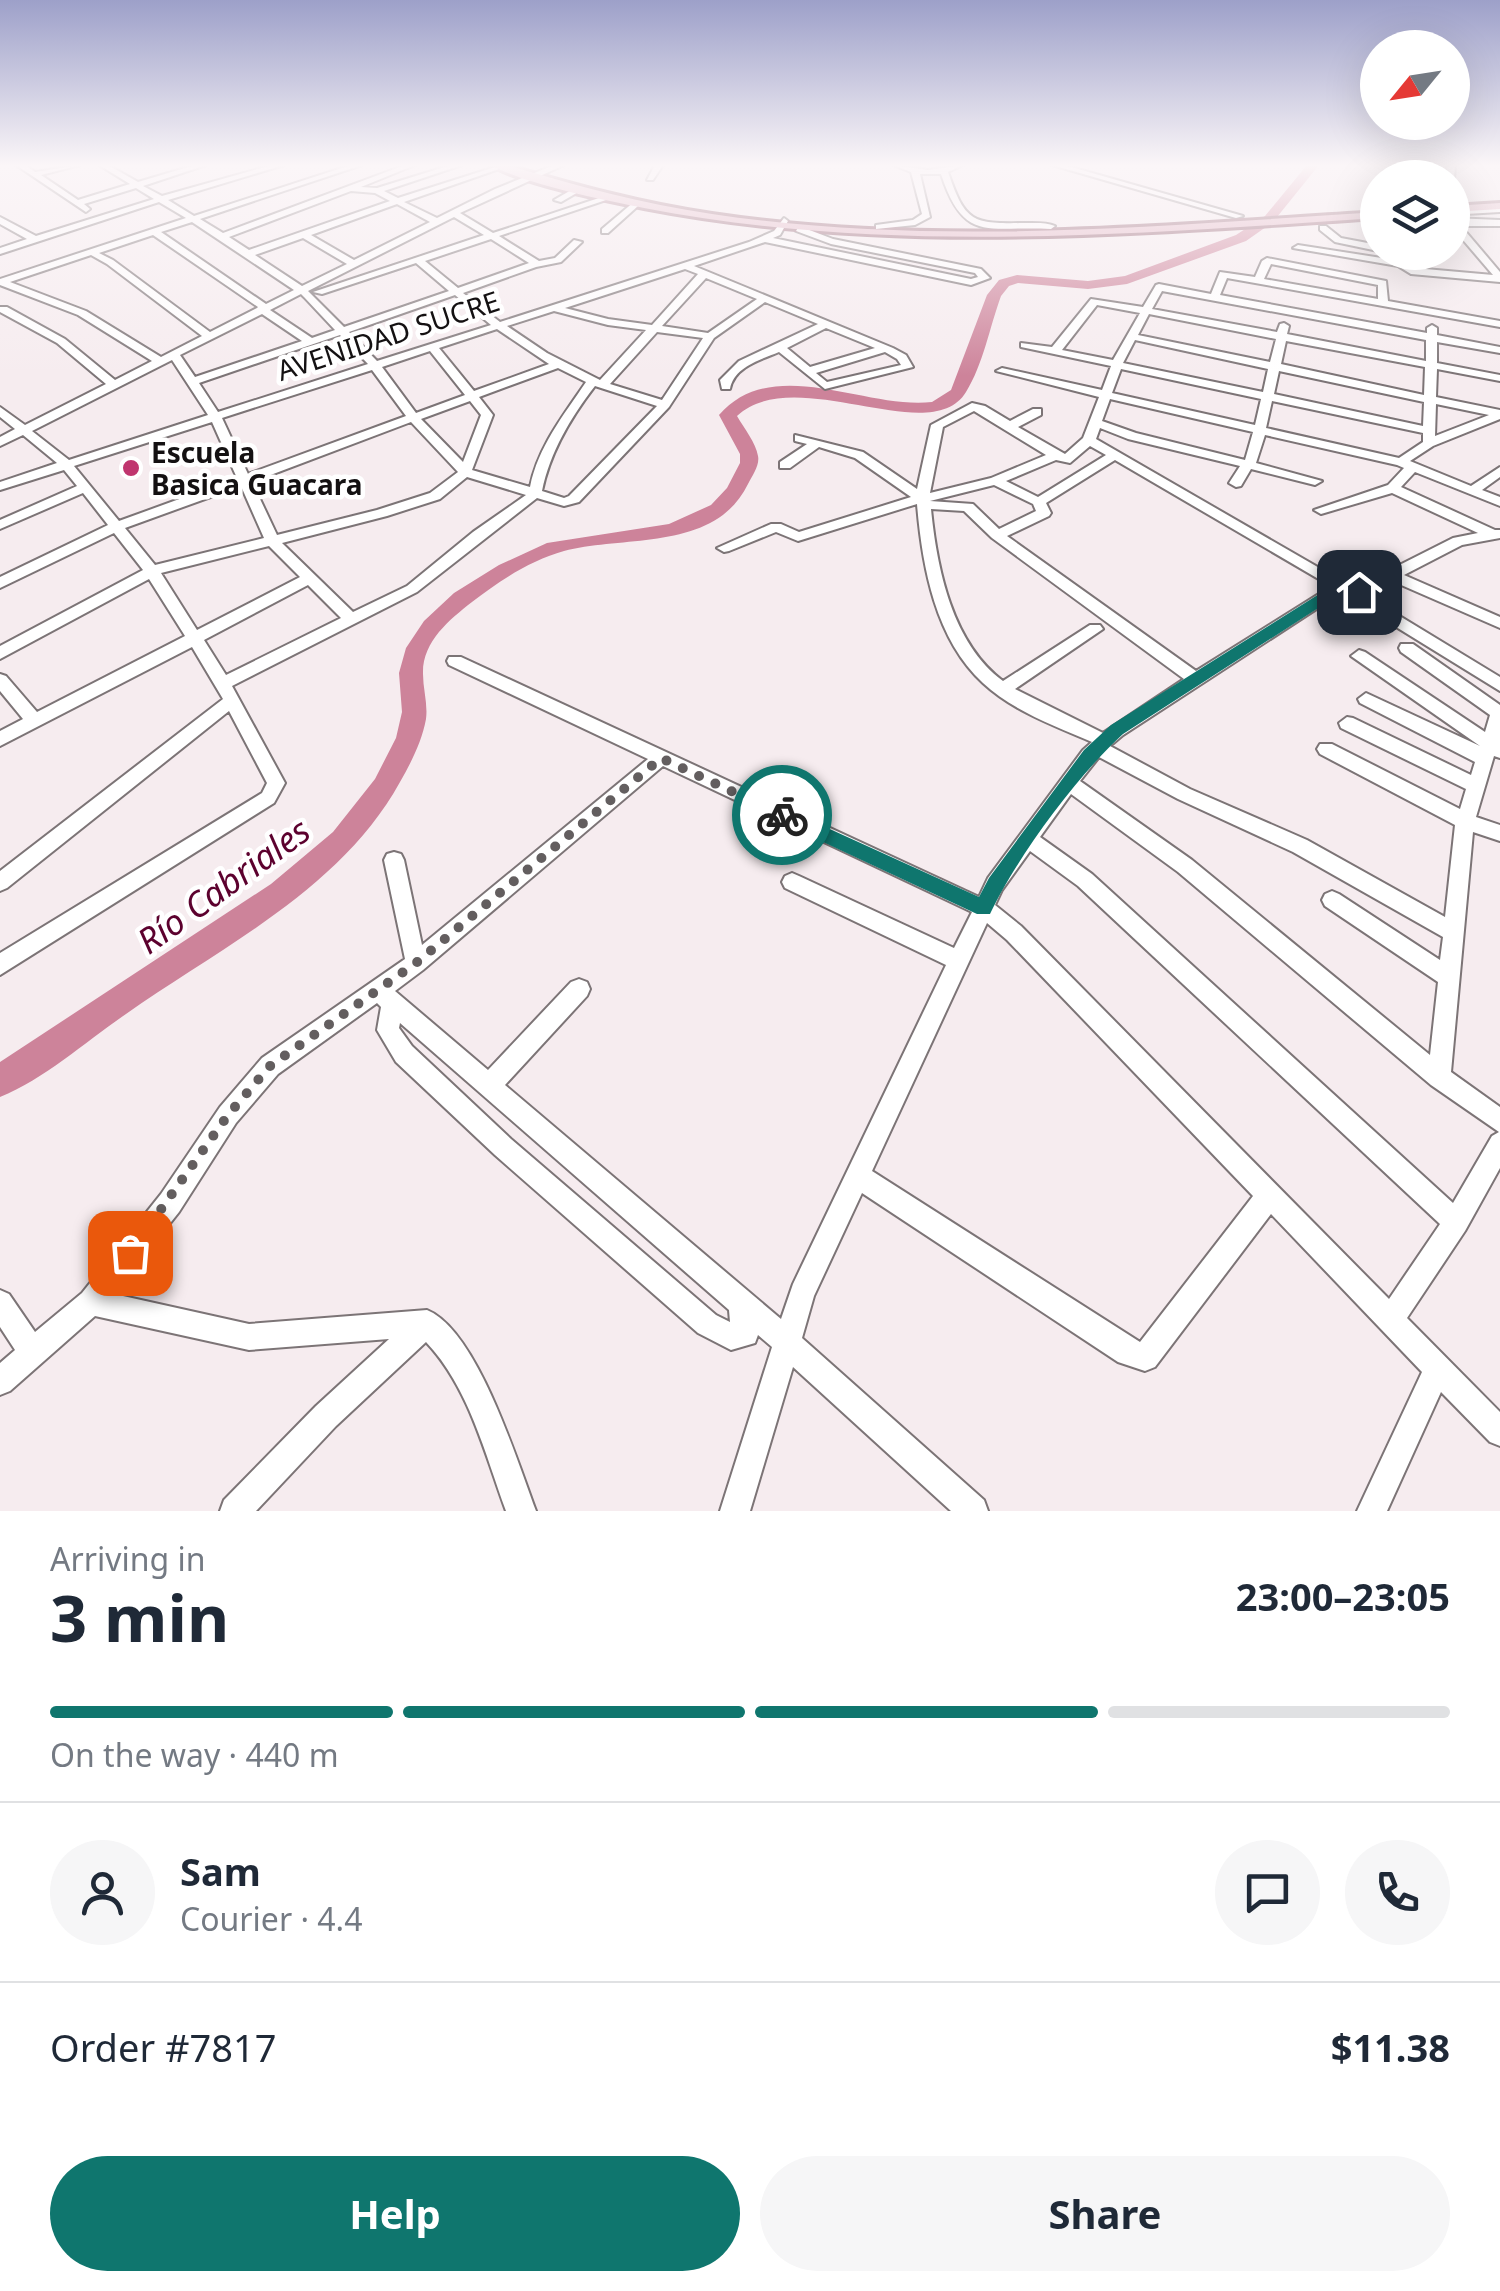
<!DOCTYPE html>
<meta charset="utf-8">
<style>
:root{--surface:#fff;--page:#f6f6f7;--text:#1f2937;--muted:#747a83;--line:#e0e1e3;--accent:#0f766e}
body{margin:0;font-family:"Noto Sans",sans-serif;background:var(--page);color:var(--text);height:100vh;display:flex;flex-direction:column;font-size:38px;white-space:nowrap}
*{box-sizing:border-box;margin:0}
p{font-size:32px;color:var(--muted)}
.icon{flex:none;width:55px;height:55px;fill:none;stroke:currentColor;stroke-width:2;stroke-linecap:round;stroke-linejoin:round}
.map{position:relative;height:1511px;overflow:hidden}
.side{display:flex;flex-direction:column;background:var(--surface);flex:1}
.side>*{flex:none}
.needle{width:65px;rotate:240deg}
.controls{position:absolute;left:1360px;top:30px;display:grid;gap:20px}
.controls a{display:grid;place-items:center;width:110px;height:110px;border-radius:50%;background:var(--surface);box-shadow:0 10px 40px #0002;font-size:50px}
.pin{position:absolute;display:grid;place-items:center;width:85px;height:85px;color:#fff;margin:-42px;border-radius:20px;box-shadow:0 5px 15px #0006}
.courier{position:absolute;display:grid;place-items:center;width:100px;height:100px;margin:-50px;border:8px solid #0f766e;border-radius:50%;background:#fff;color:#222;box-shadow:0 2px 12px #0007}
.head em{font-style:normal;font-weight:700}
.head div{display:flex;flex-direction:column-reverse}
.head{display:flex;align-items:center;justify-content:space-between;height:170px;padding:0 50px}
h1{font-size:65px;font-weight:700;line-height:75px}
.bar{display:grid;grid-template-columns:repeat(4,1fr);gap:15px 10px;align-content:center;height:120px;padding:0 50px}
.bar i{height:12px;border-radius:8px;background:var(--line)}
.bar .current{background:var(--accent)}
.bar p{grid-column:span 4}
.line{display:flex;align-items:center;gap:25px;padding:0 50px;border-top:2px solid var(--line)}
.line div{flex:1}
.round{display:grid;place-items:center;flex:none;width:105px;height:105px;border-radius:52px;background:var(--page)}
.action{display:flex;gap:20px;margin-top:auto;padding:20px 50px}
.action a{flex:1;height:115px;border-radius:60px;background:var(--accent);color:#fff;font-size:40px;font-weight:700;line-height:115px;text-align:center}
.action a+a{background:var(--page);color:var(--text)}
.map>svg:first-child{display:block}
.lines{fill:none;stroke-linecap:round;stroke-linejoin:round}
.river{fill:#cd839a;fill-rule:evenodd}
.minor-casing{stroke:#7c7476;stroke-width:4}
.major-casing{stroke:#8a5465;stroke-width:6}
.minor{fill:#fff;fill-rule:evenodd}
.major{fill:#dfaebe;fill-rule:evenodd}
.route{fill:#0f766e}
.done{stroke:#635e5f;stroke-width:10;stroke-dasharray:0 18}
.poi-dot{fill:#c0356e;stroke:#fff;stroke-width:4}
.labels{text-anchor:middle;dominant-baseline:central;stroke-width:9;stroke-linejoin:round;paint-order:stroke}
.far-street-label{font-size:28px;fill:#141112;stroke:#fff}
.far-poi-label{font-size:28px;font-weight:bold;fill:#141112;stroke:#fff;text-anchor:start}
.water-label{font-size:35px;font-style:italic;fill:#5c012e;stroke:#fff}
</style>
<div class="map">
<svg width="1500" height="1511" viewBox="0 0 1500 1511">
<rect width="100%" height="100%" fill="#f6ecef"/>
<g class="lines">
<path class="river" d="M1307 165H1319L1273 222 1246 241 1127 284 1088 289 1018 283 1009 286 1001 296C990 326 983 365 966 392 931 450 795 362 737 416 744 428 756 443 758 456 760 465 752 476 748 484 715 552 625 535 564 551 531 560 499 581 472 602 449 620 422 642 423 674 423 689 428 704 426 719 422 741 411 763 400 782 341 889 223 946 126 1014 86 1041 45 1079 0 1097V1062L271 884 333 832 375 779 396 738 402 712 399 673 406 648 424 621 454 593 499 565 547 543 669 524 711 505 727 488 740 463V454L719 415C773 353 866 410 932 402L951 390 987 295 999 280 1017 275 1088 281 1125 276 1236 235 1265 216Z"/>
<g class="minor-casing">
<g id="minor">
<path d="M16 165H25L35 172 80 165 41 175 78 200 130 184 99 165H108L138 182 195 165H206L143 186 162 196 272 165H284L168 200 194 216 351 165H362L200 219 223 233 405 165H415L361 187 377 188 451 165H462L384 191 398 198 495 167 499 169 404 202 437 218 495 189 554 165H564L460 213 493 233 602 197 609 199 499 236 539 261 555 258 574 240 582 242 561 262 536 267 463 293 500 322 749 242 774 231 784 218 788 221 780 235 773 238 971 279 978 277 975 273 831 244 796 231 799 226 833 239 981 269 990 278 971 285 765 242 694 266 893 348 906 355 913 367 825 389 779 352C760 360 734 367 730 389H722L720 380 739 361 818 324 765 302 714 338 669 407 579 502 564 506 537 498 417 592 232 686 285 783 274 803 0 975V953L262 793 267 783 229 711 7 888 0 891V871L223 699 192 647 0 746V731L23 719 0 691V674L6 676 37 712 185 636 149 579 0 659V646L143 570 114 533 0 588V577L108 525 83 493 0 529V520L77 486 64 470 0 490V482L57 463 23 435 0 446V437L15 429 0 417V407L25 425 106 384 57 343 0 312V307H7L65 339 115 380 152 361 78 315 0 285V279L186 218 159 202 0 254V248L27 239 0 224V217L36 236 154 199 136 188 84 204 90 209 86 212ZM351 191 375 193 390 201 249 250 229 237ZM397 204 430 222 354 260 311 235ZM454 217 484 235 313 292 322 294 416 263 449 291 344 327 308 291ZM192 222 294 290 266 304 161 232ZM153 235 258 307 257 308 210 332 113 260 99 253ZM303 238 347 264 302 286 255 255ZM491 239 529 263 458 288 425 261ZM91 255 107 264 202 336 161 357 86 311 10 282ZM685 269 698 274 652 325 608 319 565 308ZM706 278 757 299 708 333 662 326ZM301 294 304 297 335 330 312 338 270 310ZM455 295 491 325 377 361 349 332ZM554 311 608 325 646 330 600 380 547 353 507 326ZM262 314 302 341 195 377 180 355ZM826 328 875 348 810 367 787 348ZM497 329 549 364 474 391 439 348ZM657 332 703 338 662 400 610 384ZM340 335 368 364 218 412 199 383ZM430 351 465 395 416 413 382 367ZM885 352 897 359 901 365 827 382 816 373ZM172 360 208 415 69 460 32 431ZM558 368 586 382C563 416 538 447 530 487L472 470 493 415 479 397ZM372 370 406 416 248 474 222 418ZM595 386 657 406 569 496 564 498 542 491C550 452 571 417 595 386ZM470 401 481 415 463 462 421 419ZM212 422 237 478 119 521 74 466ZM411 422 458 472 430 493 377 510 277 535 252 482ZM467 477 526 495 473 532 407 586 353 612 282 543 387 516 440 499ZM241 486 264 538 155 565 125 528ZM269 546 300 577 197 630 161 573ZM308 585 341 618 226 675 204 640Z"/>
<path d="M655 165H663L653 180H647Z"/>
<path d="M893 165 928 170 963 165 948 172C965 222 972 224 1024 223 1035 223 1046 222 1055 226L1051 229C989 225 964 245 941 174H920L930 217 915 225 876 229V225L913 220 922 214 911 172Z"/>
<path d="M1052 165H1064L1243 216 1236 218Z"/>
<path d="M1447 165H1455L1454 180 1447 178Z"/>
<path d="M573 189 580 191 561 202 554 200Z"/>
<path d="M1452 189 1456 191 1461 210 1454 208Z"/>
<path d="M635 201 638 206 608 233H602V229Z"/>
<path d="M1500 206V212L1466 214 1462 211Z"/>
<path d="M1452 218 1500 220V226H1461L1500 272V282L1411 274 1398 266 1293 248 1298 245 1388 259 1381 252H1392L1414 268 1493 275 1452 227Z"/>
<path d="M1320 226H1326L1341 238 1378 245V251L1335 242 1320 230Z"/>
<path d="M1267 258 1386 281 1388 301 1500 321V327L1227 278 1220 295 1427 333V328L1432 325 1437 328V335L1500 347V353L1437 342V363L1500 375V381L1437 369 1436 397 1500 410V419L1433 446 1410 461 1471 486 1500 467V477L1482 490 1500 497V506L1415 472 1401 487 1495 530H1500V538L1462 545 1404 575 1500 617V628L1392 581 1365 595 1500 677V691L1341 593 1123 735 1110 746 1190 789 1307 840 1445 917 1455 825 1320 754 1317 749 1320 744H1332L1460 809 1466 789 1341 728 1339 723 1347 717 1353 718 1471 775 1475 762 1360 703 1358 699 1366 693 1480 746 1351 656 1359 650 1365 652 1485 732 1490 715 1401 652 1399 648 1401 644H1413L1500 705V758L1494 756 1476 817 1500 825V841L1473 832 1451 1072 1500 1107V1168L1465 1231 1407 1318 1500 1412V1446L1490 1442 1441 1392 1387 1511H1357L1422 1372 1271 1214 1155 1367 1145 1371 1118 1362 862 1193 814 1296 802 1338 984 1500 988 1511H951L793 1367 750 1511H720L772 1347 758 1335 755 1343 731 1350 698 1333 495 1155 396 1062 377 1030 381 1007 377 1003 278 1074 236 1123 179 1212 114 1294 249 1324 427 1310C477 1330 517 1461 536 1511H506C485 1454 469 1387 426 1342L336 1426 256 1511H220L224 1500 316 1406 389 1339 249 1350 95 1316 10 1391 0 1395V1363L15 1350 0 1327V1290L9 1294 35 1332 82 1293 161 1194 220 1107 262 1058 405 959 384 860 387 854 394 852 401 854 404 860 422 945 648 759 449 665 447 661 449 657H461L979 897 988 878 1083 750 1092 742C1055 726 1013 711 983 683 935 639 922 565 917 504L798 541 776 532 729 551 724 552 717 548 771 524H781L799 532 911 497 855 458 819 447 790 468H780V462L807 444 795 441V435L863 452 917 489 931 425 972 403 985 406 1010 421 1033 409H1041V415L1018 427 1065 454 1083 438 1099 397 996 371 1002 368 1102 390 1111 366 1021 347V343L1052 347 1091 299 1143 307 1156 285 1159 284 1211 294 1220 272 1255 277 1262 261ZM1271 264 1378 285V299L1264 279ZM1162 291 1426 340V361L1287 334 1289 326 1284 323 1280 324 1277 332 1152 309ZM1097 305 1140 313 1113 360 1062 350ZM1149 314 1276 339 1270 362 1138 335ZM1135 340 1268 369 1263 392 1123 363ZM1286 341 1425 367 1424 395 1281 364ZM1121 369 1261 399 1255 425 1112 393ZM1279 371 1424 402 1423 426 1274 394ZM1110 399 1253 432 1245 460 1136 433 1102 421ZM1272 401 1423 433V442L1399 458 1266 428ZM1436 404 1489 415 1435 436ZM974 411 1046 455 991 478 930 493 943 427ZM1100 428 1128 439 1240 466 1229 483 1236 487 1241 486 1251 469 1315 485 1322 481 1256 463 1265 435 1397 465 1404 468 1388 485 1314 510 1321 514 1392 493 1478 533 1453 538 1354 588 1096 439ZM1090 446 1106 455 1038 497 1006 481 1056 460 1070 463ZM1115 460 1322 581 1330 587 1196 671 1007 536 1049 516 1051 513 1046 503ZM994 485 1033 504 1036 511 999 529 973 504 930 501ZM931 509 964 511 992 538 1184 679 1103 733 1015 689 1103 629 1100 625H1090L1003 681C952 643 937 569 931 509ZM1099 757 1178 799 1293 852 1443 937 1440 960 1339 894 1332 891 1325 894 1322 900 1325 906 1438 982 1430 1055 1192 860 1080 781ZM663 766 972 912 954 948 799 876 792 873 785 876 782 882 785 888 946 965 793 1284 781 1319 505 1085 587 996 590 989 587 982 579 979 571 982 488 1070 395 991 423 970ZM1071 794 1178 872 1431 1085 1499 1132 1492 1136 1453 1203 1092 874 1040 837ZM1030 851 1078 886 1440 1224 1389 1299 1021 926 995 905 1002 890ZM987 923 1007 940 1253 1196 1140 1342 872 1171ZM400 1023 729 1310 730 1322 716 1315 511 1139 412 1046 399 1028Z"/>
</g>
</g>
<g class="major-casing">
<g id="major">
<path d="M491 165H506C574 185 642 204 712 214 932 247 1157 226 1378 212V218C1133 234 886 255 644 208 604 200 524 184 491 165Z"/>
<path d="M1500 203V209L1452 212V206Z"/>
</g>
</g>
<use href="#minor" class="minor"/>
<use href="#major" class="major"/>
</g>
<linearGradient id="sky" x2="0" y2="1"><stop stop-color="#9da0c9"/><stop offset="0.44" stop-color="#fbf6f8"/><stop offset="1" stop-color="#fbf6f8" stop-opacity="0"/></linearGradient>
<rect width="1500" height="376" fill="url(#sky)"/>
<path class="route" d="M1335 584 1366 592 1352 600 1340 594 1123 734C1076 777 1017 857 990 914H977L776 820 773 815 776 810H788L979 897 989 878 1084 750 1111 725Z"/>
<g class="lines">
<path class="done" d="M130 1253 228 1115 270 1066 416 963 661 758 782 815"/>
</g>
<circle class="poi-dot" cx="131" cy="468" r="10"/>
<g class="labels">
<g class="far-street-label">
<text transform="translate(388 335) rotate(-18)">AVENIDAD SUCRE</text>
</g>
<g class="far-poi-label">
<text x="151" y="452">Escuela<tspan x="151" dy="32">Basica Guacara</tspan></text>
</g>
<g class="water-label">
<text transform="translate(223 885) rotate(-36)">Río Cabriales</text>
</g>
</g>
</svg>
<div class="controls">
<a><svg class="needle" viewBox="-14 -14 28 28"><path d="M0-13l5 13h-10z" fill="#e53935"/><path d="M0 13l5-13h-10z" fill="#747a83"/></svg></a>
<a><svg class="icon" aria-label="layers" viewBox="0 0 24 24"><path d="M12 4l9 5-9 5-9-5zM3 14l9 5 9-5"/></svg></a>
</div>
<div class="pin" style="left:130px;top:1253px;background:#ea580c"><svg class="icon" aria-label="bag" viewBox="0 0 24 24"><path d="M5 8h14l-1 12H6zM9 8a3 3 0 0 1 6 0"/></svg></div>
<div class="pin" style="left:1359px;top:592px;background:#1f2937"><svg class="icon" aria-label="home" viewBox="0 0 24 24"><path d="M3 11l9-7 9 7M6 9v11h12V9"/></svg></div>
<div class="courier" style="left:782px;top:815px"><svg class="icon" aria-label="bike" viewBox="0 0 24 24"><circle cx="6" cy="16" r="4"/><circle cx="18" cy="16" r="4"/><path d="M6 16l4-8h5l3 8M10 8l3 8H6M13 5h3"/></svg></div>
</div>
<section class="side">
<div class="head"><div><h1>3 min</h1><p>Arriving in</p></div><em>23:00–23:05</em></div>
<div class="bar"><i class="current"></i><i class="current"></i><i class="current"></i><i></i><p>On the way · 440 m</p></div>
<div class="line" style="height:180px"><a class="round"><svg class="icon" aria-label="person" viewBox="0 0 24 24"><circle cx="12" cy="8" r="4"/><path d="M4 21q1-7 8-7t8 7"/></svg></a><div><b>Sam</b><p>Courier · 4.4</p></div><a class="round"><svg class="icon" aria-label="chat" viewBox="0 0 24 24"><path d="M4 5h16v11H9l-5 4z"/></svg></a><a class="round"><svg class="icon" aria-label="phone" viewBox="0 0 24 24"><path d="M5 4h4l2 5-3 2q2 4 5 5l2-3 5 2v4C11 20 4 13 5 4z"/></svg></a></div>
<div class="line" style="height:130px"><div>Order #7817</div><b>$11.38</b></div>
<div class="action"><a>Help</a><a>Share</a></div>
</section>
